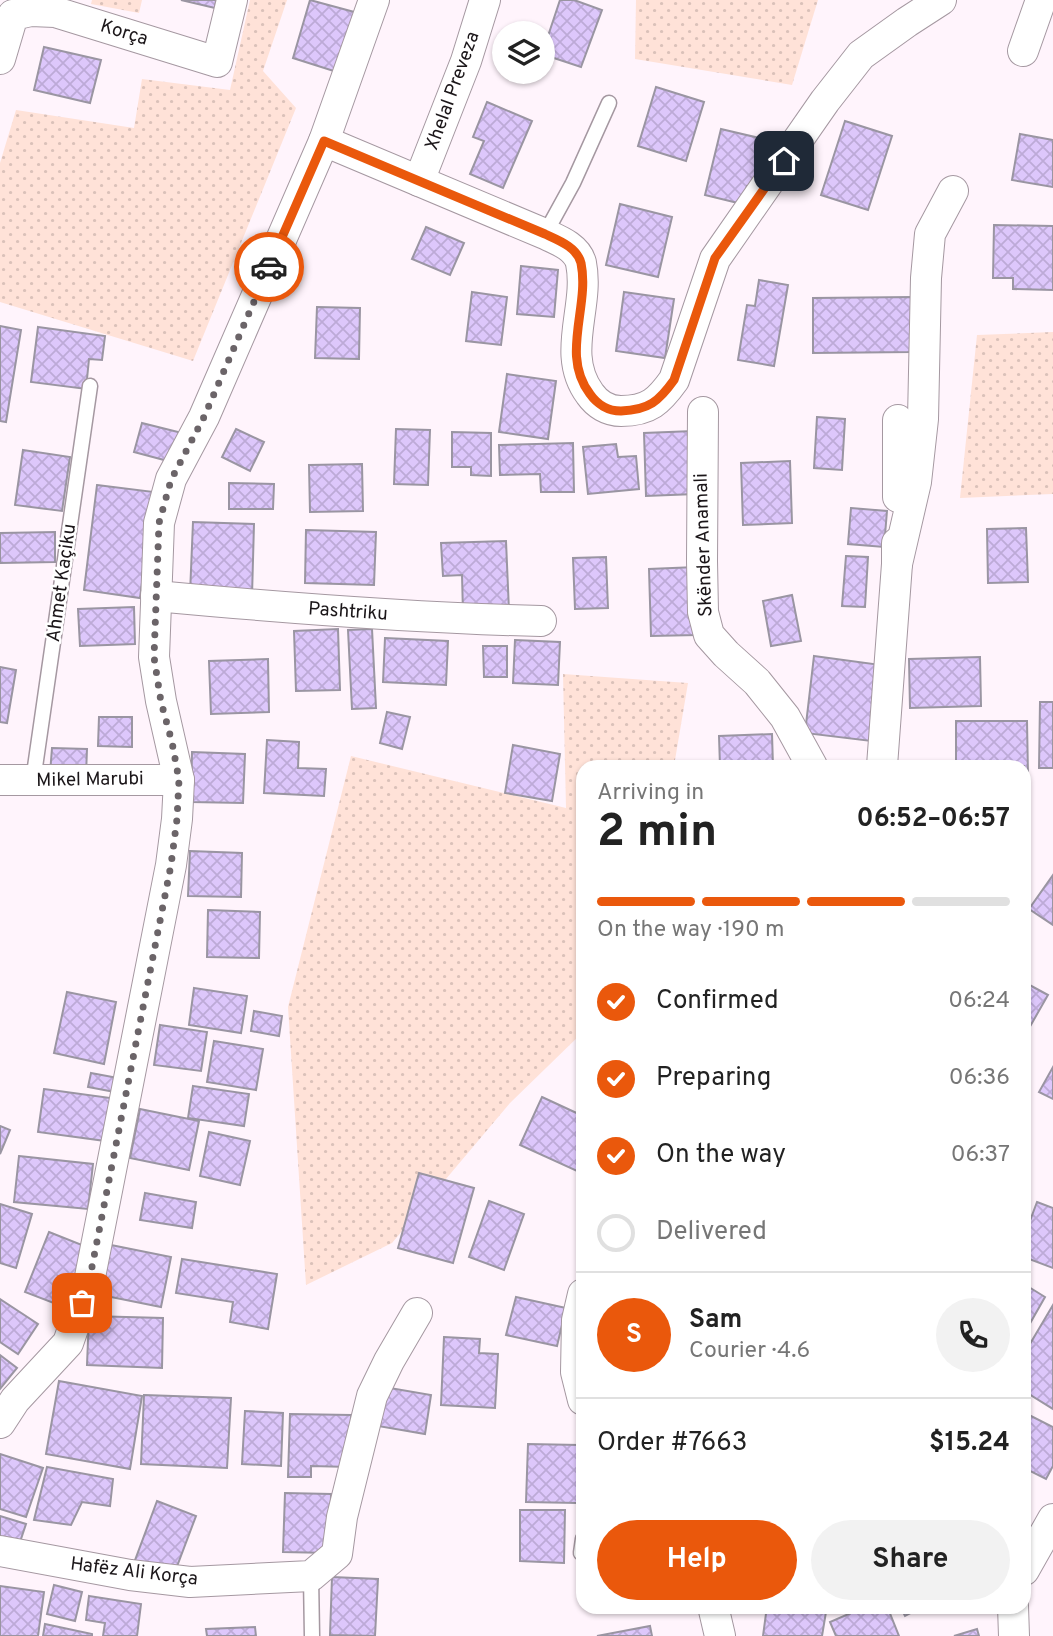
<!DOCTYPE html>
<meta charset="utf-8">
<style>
:root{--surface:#fff;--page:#f2f2f2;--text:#222;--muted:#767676;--line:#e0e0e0;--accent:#ea580c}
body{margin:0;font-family:Overpass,sans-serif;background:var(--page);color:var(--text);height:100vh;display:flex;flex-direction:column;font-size:26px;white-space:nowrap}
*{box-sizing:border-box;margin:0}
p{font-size:23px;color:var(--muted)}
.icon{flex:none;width:38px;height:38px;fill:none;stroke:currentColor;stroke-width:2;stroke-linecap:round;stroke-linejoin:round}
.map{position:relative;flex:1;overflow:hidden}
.details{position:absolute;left:576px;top:760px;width:455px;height:854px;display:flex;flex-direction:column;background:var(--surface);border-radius:21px;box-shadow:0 2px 5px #0004}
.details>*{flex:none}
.controls{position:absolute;left:492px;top:21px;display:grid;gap:14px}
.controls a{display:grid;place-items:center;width:63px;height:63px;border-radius:50%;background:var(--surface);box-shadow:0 2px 5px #0004;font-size:35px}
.pin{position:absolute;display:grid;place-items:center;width:60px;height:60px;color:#fff;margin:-30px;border-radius:14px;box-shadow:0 4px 10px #0006}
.courier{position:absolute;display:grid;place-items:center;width:70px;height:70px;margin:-35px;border:5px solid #ea580c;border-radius:50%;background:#fff;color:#222;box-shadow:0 2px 9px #0007}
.summary em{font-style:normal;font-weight:700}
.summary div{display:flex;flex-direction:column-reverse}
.summary{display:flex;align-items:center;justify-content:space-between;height:119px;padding:0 21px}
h1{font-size:46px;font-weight:700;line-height:52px}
.bar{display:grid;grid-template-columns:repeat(4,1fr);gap:10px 7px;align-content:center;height:84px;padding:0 21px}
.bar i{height:9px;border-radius:5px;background:var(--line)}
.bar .selected{background:var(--accent)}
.bar p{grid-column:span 4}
.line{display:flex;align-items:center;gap:18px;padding:0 21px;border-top:2px solid var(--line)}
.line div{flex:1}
.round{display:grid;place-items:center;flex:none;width:74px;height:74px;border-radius:37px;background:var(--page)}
ol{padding:0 21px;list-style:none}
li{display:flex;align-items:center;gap:21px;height:77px}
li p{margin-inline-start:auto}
li .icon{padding:7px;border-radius:50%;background:var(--accent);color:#fff;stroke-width:4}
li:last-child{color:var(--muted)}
li i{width:38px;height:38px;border:4px solid var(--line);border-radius:50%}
.primary-button{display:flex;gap:14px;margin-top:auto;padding:14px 21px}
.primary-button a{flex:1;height:80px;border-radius:42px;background:var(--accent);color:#fff;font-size:28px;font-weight:700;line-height:80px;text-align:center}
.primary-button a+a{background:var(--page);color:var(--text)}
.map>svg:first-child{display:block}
.grass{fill:url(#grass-dots)}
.building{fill:url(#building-cross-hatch);stroke:#9a95a2;stroke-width:2}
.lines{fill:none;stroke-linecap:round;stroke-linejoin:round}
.lane-casing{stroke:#a598a1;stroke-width:17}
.street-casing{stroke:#a598a1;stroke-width:32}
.lane{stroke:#fff;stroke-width:14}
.street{stroke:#fff;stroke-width:30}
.done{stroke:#6b6468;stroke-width:7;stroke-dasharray:0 12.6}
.route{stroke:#ea580c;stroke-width:9}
.labels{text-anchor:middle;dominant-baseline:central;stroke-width:5;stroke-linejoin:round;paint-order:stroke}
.street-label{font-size:19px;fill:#1b1619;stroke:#fff}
</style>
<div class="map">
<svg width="1053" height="1636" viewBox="0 0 1053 1636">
<defs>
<pattern id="grass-dots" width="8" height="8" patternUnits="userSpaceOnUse" patternTransform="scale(1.75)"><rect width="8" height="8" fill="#ffe2d8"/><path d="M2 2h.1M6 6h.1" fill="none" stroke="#dac1b9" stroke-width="1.8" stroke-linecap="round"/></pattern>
<pattern id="building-cross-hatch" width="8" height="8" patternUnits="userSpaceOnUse" patternTransform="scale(1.75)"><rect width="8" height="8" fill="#ddc7fb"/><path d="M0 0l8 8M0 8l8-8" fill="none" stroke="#bdaad7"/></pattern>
</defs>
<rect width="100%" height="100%" fill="#fff4fc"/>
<g class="grass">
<path d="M92 0H142L139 13 91 4Z"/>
<path d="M250 0H287L263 71 296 108 193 361 0 302V163L16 110 134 128 142 79 230 90Z"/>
<path d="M636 0H818L792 85 635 59Z"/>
<path d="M1053 332V494L960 498 977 335Z"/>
<path d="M563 674 688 683 674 766H583V1032L510 1103 392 1243 306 1285 288 1007 351 756 566 808Z"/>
</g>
<g class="building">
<path d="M181 0H216L215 8Z"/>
<path d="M310 0 358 13 340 73 293 58Z"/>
<path d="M560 0H574L602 10 581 67 542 54Z"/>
<path d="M44 47 101 60 90 103 34 90Z"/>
<path d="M656 87 704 102 686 161 638 146Z"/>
<path d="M487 102 532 121 503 188 470 174 484 141 473 137Z"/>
<path d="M845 121 892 136 868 210 821 195Z"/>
<path d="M721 129 772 141 760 190 747 186 742 204 705 195Z"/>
<path d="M1020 134 1053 140V187L1012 180Z"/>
<path d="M620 204 672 217 658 277 606 265Z"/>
<path d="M994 225 1053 226V290L1013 289V278H993Z"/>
<path d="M426 227 464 243 450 275 412 259Z"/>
<path d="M521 266 558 270 554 317 517 314Z"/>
<path d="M759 280 788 285 774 366 738 360 747 305 755 306Z"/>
<path d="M472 292 507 297 501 345 466 341Z"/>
<path d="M624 292 674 299 665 358 616 351Z"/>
<path d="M912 297V352L813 353V298Z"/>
<path d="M317 307 360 308 359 359 315 358Z"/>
<path d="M0 326 21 330 6 422 0 421Z"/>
<path d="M38 327 105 336 102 360 89 359 86 389 31 382Z"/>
<path d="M507 374 556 381 548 439 499 432Z"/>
<path d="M817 417 845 419 842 470 814 468Z"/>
<path d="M142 423 186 434 179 464 134 452Z"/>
<path d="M236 429 264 442 250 471 222 457Z"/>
<path d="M396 429 430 430 428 485 394 484Z"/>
<path d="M693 431 695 494 646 496 644 433Z"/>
<path d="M452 432 491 433V476L471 475V467H452Z"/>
<path d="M573 443 574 492H541L540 474 500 475 499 445Z"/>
<path d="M616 444 618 457 636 456 639 489 588 494 583 447Z"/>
<path d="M23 450 70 457 62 511 15 505Z"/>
<path d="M790 461 792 523 743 525 741 463Z"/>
<path d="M362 464 363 511 310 512 309 465Z"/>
<path d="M229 483 274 484 273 509H229Z"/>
<path d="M97 485 154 492 140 598 84 590Z"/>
<path d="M851 508 887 511 884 547 848 544Z"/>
<path d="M193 522 254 524 252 596 190 594Z"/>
<path d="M1026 528 1028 582 988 583 987 529Z"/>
<path d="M306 530 376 532 374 585 305 583Z"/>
<path d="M55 532V562L0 563V533Z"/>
<path d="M506 541 509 611 463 613 462 575 443 576 441 543Z"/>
<path d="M846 556 868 557 865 607 842 606Z"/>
<path d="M606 557 608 608 575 609 573 558Z"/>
<path d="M696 567 697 635 651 636 649 569Z"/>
<path d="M792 595 801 641 771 646 763 601Z"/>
<path d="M134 607 135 644 80 646 78 609Z"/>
<path d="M338 629 340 690 296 691 294 631Z"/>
<path d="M372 629 376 708 352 709 348 630Z"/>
<path d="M385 638 448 641 446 685 383 682Z"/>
<path d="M515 640 560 642 558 685 513 683Z"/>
<path d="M483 646H507V677H484Z"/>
<path d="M814 656 881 665 871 741 805 733Z"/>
<path d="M980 657 981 706 910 708 909 659Z"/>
<path d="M268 659 269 712 211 714 209 661Z"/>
<path d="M0 667 16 670 7 723 0 722Z"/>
<path d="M1040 702H1053V768H1039Z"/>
<path d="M387 712 410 717 402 749 380 743Z"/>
<path d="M99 717H132V747L98 746Z"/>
<path d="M956 721H1027L1028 775H1024V766H956Z"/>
<path d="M772 734 773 766H720L719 736Z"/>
<path d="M267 740 299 742 298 768 326 769 324 796 264 793Z"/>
<path d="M513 745 560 754 552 801 505 793Z"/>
<path d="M52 748 87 749 86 775 50 774Z"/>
<path d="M192 752 245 754 243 803 191 802Z"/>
<path d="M190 851 242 853 241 897 188 896Z"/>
<path d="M1053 875V925L1029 909Z"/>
<path d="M208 910 260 912 259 958 207 957Z"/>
<path d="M1024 982 1048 995 1024 1037Z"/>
<path d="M194 988 247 996 241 1033 189 1025Z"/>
<path d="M67 992 116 1002 104 1064 54 1053Z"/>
<path d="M254 1011 282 1016 279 1036 251 1031Z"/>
<path d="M160 1025 207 1032 201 1071 154 1065Z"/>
<path d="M214 1041 263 1049 256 1090 207 1082Z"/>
<path d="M1053 1067V1099L1039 1092Z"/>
<path d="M91 1073 118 1078 115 1092 88 1087Z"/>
<path d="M193 1086 249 1094 244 1126 188 1118Z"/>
<path d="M44 1089 118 1099 113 1142 38 1132Z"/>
<path d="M542 1097 583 1116V1157L577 1171 520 1145Z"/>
<path d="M140 1109 199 1121 189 1170 130 1158Z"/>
<path d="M0 1126 10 1130 0 1154Z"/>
<path d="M209 1132 250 1141 240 1185 200 1176Z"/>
<path d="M19 1156 93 1164 88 1209 14 1202Z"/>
<path d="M419 1173 474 1188 453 1263 398 1248Z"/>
<path d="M145 1193 196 1202 192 1228 140 1220Z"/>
<path d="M489 1201 524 1214 504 1270 469 1257Z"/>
<path d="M1037 1202 1053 1208V1268L1024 1257V1237Z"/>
<path d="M0 1204 32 1214 16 1268 0 1263Z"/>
<path d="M49 1232 87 1247 64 1307 25 1292Z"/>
<path d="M111 1245 171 1257 161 1307 101 1295Z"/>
<path d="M182 1259 277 1274 268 1329 230 1322 233 1302 176 1293Z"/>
<path d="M1024 1284 1045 1297 1024 1334Z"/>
<path d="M516 1297 566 1308 557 1346 506 1335Z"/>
<path d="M0 1299 38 1324 18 1354 0 1342Z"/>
<path d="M1053 1305V1409L1024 1391V1354Z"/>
<path d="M89 1316 163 1318 162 1368 87 1365Z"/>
<path d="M444 1337 480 1339 479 1353 498 1354 495 1408 441 1405Z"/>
<path d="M0 1355 17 1368 0 1389Z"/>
<path d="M59 1381 142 1396 130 1469 46 1454Z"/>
<path d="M384 1387 431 1395 425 1434 378 1426Z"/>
<path d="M144 1395 231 1398 227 1468 141 1464Z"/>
<path d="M245 1411 283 1413 281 1466 242 1464Z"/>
<path d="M290 1414 351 1415 350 1467 311 1466V1477H288Z"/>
<path d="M1027 1414 1053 1427V1466L1046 1479 1024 1468V1421Z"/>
<path d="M528 1444 579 1445 577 1503 526 1502Z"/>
<path d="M0 1454 43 1468 26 1517 0 1509Z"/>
<path d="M47 1467 113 1479 110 1506 82 1502 71 1525 34 1520Z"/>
<path d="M285 1493 331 1494 330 1553 283 1552Z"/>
<path d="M157 1501 196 1516 173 1577 134 1563Z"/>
<path d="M520 1510H565L564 1563 520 1561Z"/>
<path d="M0 1516 26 1524 17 1551 0 1546Z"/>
<path d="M332 1577 378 1579 375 1636 330 1635Z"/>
<path d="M54 1585 82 1592 75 1621 47 1614Z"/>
<path d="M0 1586 44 1592 38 1636H0Z"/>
<path d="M89 1596 141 1604 137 1636H103L105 1623 86 1620Z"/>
<path d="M767 1606H827L822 1636H763Z"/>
<path d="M867 1606H887L899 1636H836L830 1622Z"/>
<path d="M900 1606H924L905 1616Z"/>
<path d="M45 1624 92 1634V1636H43Z"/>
<path d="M650 1626 652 1636H597Z"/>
<path d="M255 1627 256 1636H207L206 1629Z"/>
<path d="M977 1629 979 1636H954Z"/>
</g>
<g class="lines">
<g class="lane-casing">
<g id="lane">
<path d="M545 234 573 183 609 103"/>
<path d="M33 781 90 386"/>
<path d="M581 1553 583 1539"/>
<path d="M311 1576 312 1636"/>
</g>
</g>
<g class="street-casing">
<g id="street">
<path d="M1023 51 1041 0"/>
<path d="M0 59 13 15 31 11 55 12 217 62 232 0"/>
<path d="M324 141 545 234C558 240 577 247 581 263 590 307 560 354 590 394 597 404 608 411 621 411 649 411 659 401 674 380L715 259 825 101 861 55 907 22 941 0"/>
<path d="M419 181 466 61 485 0"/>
<path d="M703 412 702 561 703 612 709 635 726 654 757 682 785 717 812 766"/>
<path d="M898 497V420"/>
<path d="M897 564 916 482 923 419 926 278 930 234 953 191"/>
<path d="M156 596C284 608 412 618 541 621"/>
<path d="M882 766 897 564V543"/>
<path d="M0 780H179"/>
<path d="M583 1294 577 1320 576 1372 583 1400"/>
<path d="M0 1423 15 1400 68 1343 89 1282 171 865 177 819 179 780 161 701 154 657 159 523 171 479 204 417 324 141 374 0"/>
<path d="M0 1551 130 1575 190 1582 311 1576 337 1554 342 1517 372 1396 389 1361 417 1313"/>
<path d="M1024 1570 1053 1519"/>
<path d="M713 1606 720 1636"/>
<path d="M1013 1606 1014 1636"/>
</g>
</g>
<use href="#lane" class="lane"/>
<use href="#street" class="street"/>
</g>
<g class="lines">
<path class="done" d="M82 1303 89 1282 171 865 177 819 179 780 172 742 161 702 154 657 159 523 171 480 204 417 269 267"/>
<path class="route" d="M269 267 324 141 545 234C558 240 577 247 581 263 590 307 560 355 590 394 597 404 608 411 621 411 649 410 659 401 674 380L715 258 784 161"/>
</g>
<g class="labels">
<g class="street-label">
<text transform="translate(124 33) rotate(17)">Korça</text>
<text transform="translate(453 91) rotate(-70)">Xhelal Preveza</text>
<text transform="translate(704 545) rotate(-92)">Skënder Anamali</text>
<text transform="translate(62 583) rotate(-82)">Ahmet Kaçiku</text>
<text transform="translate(348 612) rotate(4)">Pashtriku</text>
<text transform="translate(90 780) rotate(-1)">Mikel Marubi</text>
<text transform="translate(134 1572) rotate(7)">Hafëz Ali Korça</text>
</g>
</g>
</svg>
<div class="controls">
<a><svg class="icon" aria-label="layers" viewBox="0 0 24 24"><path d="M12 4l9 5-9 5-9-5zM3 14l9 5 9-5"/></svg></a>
</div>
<div class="pin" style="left:82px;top:1303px;background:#ea580c"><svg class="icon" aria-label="bag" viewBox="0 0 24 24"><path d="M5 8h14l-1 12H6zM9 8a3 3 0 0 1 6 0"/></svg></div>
<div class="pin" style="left:784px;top:161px;background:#1f2937"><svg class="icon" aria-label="home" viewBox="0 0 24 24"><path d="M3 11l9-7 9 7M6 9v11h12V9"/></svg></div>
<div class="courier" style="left:269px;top:267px"><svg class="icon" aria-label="car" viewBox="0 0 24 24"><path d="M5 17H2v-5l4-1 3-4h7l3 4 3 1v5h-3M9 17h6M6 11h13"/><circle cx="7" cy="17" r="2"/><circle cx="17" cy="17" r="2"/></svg></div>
<section class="details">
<div class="summary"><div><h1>2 min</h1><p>Arriving in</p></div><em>06:52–06:57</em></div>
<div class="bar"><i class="selected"></i><i class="selected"></i><i class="selected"></i><i></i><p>On the way · 190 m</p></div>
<ol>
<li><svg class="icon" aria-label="check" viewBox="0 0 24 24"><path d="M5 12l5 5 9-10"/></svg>Confirmed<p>06:24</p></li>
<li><svg class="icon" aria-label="check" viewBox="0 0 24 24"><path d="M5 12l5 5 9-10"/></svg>Preparing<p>06:36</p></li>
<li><svg class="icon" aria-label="check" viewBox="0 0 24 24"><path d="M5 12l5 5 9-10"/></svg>On the way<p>06:37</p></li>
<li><i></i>Delivered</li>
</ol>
<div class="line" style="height:126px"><b class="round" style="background:var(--accent);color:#fff">S</b><div><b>Sam</b><p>Courier · 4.6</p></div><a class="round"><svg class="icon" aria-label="phone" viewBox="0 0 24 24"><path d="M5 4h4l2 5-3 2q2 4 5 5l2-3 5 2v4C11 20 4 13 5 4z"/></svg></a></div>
<div class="line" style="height:91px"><div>Order #7663</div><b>$15.24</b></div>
<div class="primary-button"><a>Help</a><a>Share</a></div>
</section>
</div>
